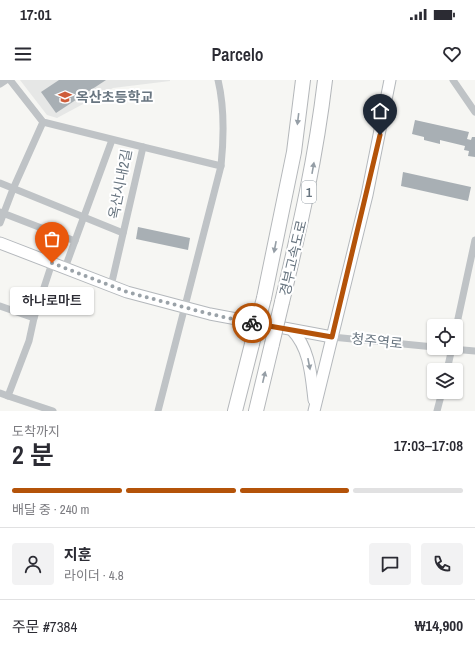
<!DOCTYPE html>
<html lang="ko">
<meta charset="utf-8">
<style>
:root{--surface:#fff;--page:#f2f2f3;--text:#2b2b33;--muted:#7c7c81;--line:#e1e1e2;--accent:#b45309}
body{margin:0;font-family:"Archivo Narrow","Noto Sans KR",sans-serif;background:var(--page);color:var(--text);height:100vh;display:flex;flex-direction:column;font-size:15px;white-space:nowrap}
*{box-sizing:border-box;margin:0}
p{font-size:13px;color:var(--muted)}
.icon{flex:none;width:22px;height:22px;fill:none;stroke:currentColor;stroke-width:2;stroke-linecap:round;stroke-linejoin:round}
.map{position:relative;height:331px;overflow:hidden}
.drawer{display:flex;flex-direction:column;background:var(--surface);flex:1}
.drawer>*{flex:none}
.fabs{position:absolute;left:427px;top:239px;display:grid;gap:8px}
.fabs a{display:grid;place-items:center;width:36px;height:36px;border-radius:4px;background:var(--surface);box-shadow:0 1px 3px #0004;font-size:20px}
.pin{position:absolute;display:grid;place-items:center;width:34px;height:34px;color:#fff;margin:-41px -17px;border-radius:50% 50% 50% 0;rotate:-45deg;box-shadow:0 0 4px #0007}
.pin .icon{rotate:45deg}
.courier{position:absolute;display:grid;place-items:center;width:40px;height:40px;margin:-20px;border:3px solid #b45309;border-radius:50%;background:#fff;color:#222;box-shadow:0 1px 5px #0007}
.bubble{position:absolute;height:28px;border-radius:4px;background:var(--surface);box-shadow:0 1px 3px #0004;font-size:13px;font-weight:600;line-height:28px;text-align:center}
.overview em{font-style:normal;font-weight:600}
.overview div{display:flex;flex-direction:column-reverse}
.overview{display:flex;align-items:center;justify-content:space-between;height:68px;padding:0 12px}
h1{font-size:26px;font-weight:600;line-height:30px}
.bar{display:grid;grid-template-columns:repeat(4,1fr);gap:6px 4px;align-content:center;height:48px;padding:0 12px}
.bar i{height:5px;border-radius:3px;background:var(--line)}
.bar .current{background:var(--accent)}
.bar p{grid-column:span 4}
.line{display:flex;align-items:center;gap:10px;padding:0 12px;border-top:1px solid var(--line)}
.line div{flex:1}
.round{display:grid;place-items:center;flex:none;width:42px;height:42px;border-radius:4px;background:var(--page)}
.status{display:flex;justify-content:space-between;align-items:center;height:28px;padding:0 20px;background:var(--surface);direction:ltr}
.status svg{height:11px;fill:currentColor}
header{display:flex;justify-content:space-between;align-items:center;height:52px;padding:0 12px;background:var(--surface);font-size:18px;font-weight:600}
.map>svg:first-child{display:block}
.built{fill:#e6e7e6}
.building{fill:#a8afb4}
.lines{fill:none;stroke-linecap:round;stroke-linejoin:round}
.secondary-casing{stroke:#b4b8bc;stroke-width:13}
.highway-casing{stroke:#b4b7ba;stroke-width:16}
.street{stroke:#bfc3c6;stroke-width:7}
.secondary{stroke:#fff;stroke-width:11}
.highway{stroke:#fff;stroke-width:14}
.highway-bridge-casing{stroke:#b4b7ba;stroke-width:16;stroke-linecap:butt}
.highway-bridge{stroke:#fff;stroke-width:14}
.oneway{fill:#959ea6}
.done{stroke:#9aa2a8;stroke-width:4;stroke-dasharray:0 7.2}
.route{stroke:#b45309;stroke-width:5}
.labels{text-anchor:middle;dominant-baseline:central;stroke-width:4;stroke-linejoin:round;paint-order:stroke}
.shield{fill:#fff;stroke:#959ea6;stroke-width:1}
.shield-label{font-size:13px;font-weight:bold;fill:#687580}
.poi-label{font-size:14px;font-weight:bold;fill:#687580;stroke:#fff;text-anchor:start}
.street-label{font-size:14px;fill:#687580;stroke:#fff}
</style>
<div class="status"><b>17:01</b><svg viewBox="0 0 49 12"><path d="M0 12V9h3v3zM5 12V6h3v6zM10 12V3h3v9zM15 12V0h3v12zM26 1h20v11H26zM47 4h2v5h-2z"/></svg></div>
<header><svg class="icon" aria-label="menu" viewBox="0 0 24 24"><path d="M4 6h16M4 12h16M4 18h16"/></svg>Parcelo<svg class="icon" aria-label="heart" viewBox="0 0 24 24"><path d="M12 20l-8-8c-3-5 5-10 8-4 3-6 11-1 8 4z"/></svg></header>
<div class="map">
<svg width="475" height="331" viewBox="0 0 475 331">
<rect width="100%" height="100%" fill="#f6f6f3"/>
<path class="built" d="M20 0H170V1L113 8 57 38 47 35Z"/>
<g class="building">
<path d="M59 0H106L56 33 41 12Z"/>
<path d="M415 40 469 52 467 59 471 60 472 57H475V77L468 76 469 71 464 70 465 66 440 60V64L424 60V57L412 54Z"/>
<path d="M403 92 471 107 468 121 401 106Z"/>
<path d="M138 147 190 158 188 170 136 159Z"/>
</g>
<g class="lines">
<g class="secondary-casing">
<g id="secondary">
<path d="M0 163 127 212 210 234 332 257"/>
<path d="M292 250C310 269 311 295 314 320"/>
<path d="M314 331 367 115 390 0"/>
</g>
</g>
<g class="highway-casing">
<g id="highway">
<path d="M264 218 294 72 303 0"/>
<path d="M282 222C300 147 316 77 325 0"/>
<path d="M235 331 252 264"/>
<path d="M256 331 272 264"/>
</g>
</g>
<g class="street">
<path d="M10 0 43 42 143 67 111 206"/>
<path d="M218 0C225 29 224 57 221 86"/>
<path d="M453 0 475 32"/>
<path d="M0 4 6 0"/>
<path d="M143 67 221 86 158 331"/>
<path d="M0 103 123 153"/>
<path d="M0 132 75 161"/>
<path d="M0 143 13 109 43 42"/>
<path d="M52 183 34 238 29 261 8 316 53 331"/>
<path d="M65 188 112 60"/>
<path d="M0 226 34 238"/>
<path d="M456 248 475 160"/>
<path d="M332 257 434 267"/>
<path d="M440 268 475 271"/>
<path d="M447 290 452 268"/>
<path d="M0 313 8 316"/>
<path d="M437 331 442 312"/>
</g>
<use href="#secondary" class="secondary"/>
<use href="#highway" class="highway"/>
<g class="highway-bridge-casing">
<g id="highway-bridge">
<path d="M252 264 264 218"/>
<path d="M272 264 282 222"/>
</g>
</g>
<use href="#highway-bridge" class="highway-bridge"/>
</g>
<defs><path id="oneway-solid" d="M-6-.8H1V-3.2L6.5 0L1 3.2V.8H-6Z"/></defs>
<g class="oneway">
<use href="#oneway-solid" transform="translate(298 39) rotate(97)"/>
<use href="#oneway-solid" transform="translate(313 88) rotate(-80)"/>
<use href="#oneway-solid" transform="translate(275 167) rotate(101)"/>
<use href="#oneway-solid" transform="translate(309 284) rotate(79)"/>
<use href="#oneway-solid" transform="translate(264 297) rotate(-77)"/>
</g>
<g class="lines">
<path class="done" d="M52 183 127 212 210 234 252 243"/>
<path class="route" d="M252 243 332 257 380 55"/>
</g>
<defs>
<g id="school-bare" transform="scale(1.08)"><path d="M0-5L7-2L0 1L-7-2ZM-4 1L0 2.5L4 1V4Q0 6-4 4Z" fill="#ce5d3a" stroke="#fff" stroke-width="2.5" paint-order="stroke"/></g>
</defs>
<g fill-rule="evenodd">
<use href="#school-bare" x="65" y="17"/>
</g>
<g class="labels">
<rect class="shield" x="302" y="101" width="14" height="22" rx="3"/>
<g class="shield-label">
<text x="309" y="112">1</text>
</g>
<g class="poi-label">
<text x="76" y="17">옥산초등학교</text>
</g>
<g class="street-label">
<text transform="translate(120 104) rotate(-79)">옥산시내2길</text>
<text transform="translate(293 178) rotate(-77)">경부고속도로</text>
<text transform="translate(377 261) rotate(6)">청주역로</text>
</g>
</g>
</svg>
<div class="fabs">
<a><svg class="icon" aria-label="locate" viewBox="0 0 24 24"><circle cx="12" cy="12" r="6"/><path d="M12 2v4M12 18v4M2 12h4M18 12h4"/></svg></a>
<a><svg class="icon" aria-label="layers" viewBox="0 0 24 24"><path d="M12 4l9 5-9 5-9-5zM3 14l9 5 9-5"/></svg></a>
</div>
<div class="pin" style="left:52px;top:183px;background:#ea580c"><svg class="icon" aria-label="bag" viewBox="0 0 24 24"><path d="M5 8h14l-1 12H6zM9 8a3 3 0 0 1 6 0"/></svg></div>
<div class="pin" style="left:380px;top:55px;background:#1f2937"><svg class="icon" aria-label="home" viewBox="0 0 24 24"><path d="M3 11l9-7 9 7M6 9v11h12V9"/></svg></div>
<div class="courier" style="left:252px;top:243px"><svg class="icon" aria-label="bike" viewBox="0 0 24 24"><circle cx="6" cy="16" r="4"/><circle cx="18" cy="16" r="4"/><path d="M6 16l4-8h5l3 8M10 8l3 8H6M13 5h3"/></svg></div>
<div class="bubble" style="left:10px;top:207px;width:84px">하나로마트</div>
</div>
<section class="drawer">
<div class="overview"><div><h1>2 분</h1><p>도착까지</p></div><em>17:03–17:08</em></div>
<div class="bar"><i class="current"></i><i class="current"></i><i class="current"></i><i></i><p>배달 중 · 240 m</p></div>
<div class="line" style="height:72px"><a class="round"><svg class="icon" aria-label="person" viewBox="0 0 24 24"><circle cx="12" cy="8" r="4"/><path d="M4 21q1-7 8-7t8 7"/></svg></a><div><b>지훈</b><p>라이더 · 4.8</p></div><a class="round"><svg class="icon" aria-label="chat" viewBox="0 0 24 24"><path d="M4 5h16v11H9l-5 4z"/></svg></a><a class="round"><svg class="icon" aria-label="phone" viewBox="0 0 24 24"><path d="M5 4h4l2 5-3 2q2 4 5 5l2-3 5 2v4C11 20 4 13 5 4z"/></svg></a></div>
<div class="line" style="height:52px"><div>주문 #7384</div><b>₩14,900</b></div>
</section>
